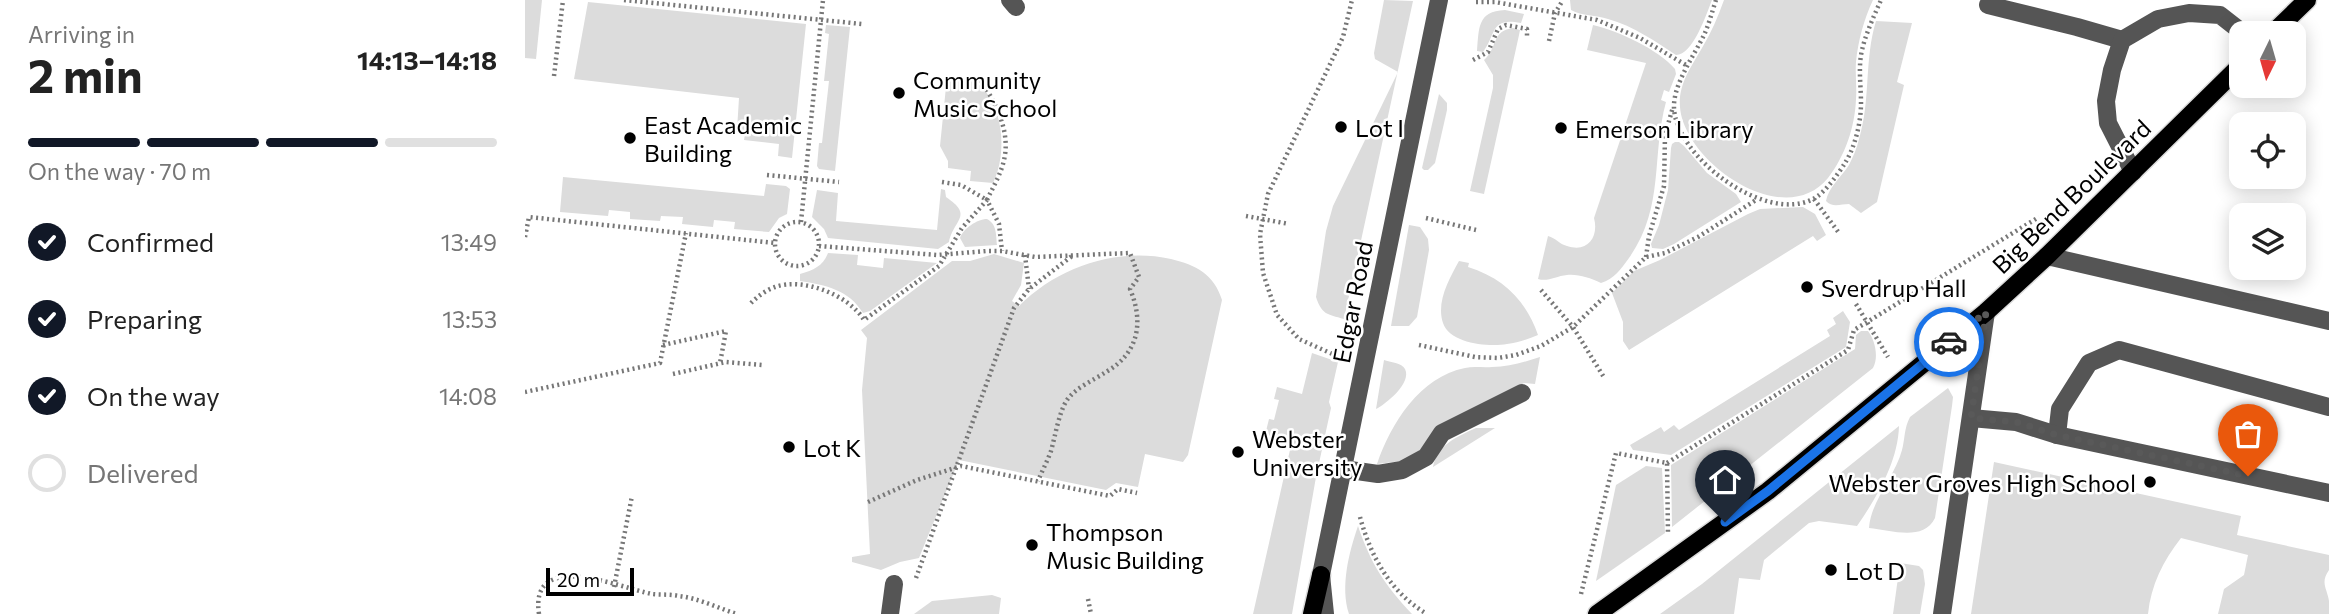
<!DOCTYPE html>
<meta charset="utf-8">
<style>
:root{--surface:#fff;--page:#f2f2f2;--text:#222;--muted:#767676;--line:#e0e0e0;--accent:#111827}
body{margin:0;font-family:Commissioner,sans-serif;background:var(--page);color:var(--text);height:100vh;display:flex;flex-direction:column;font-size:26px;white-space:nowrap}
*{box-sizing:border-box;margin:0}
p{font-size:23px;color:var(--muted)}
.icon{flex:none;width:38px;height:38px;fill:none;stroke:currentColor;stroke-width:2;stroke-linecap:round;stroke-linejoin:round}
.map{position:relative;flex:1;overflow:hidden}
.drawer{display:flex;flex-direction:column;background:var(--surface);width:525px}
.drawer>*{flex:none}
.needle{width:46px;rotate:185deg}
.tools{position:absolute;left:1704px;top:21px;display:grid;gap:14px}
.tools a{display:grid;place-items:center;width:77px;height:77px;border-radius:14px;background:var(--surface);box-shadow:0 4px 18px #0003;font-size:35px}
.scale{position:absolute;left:21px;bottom:18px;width:88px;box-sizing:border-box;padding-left:7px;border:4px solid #000;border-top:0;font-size:19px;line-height:24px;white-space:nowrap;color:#000;-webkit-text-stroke:5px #fff;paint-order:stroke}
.pin{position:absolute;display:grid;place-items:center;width:60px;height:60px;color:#fff;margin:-72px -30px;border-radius:50% 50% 50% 0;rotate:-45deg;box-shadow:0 0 7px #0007}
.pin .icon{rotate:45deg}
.courier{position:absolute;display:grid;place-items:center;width:70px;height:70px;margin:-35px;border:5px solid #1a73e8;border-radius:50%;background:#fff;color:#222;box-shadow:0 2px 9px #0007}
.headline em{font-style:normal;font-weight:700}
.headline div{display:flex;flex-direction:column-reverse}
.headline{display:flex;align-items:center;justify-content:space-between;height:119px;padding:0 28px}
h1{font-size:46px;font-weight:700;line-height:52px}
.bar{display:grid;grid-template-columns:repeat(4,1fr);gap:10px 7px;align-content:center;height:84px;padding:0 28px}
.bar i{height:9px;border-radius:5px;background:var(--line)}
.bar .current{background:var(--accent)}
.bar p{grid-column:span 4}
ol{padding:0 28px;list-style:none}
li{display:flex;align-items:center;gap:21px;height:77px}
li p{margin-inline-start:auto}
li .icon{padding:7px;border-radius:50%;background:var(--accent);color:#fff;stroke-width:4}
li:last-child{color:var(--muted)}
li i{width:38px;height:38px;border:4px solid var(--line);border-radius:50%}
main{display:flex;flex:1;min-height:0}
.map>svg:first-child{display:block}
.green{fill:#dcdcdc}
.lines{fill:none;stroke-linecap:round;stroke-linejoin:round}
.major-casing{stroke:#dbdbdb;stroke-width:21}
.path{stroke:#777;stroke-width:4.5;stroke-dasharray:2 3.5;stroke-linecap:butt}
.minor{stroke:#555;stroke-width:18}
.major{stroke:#000;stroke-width:18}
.done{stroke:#595959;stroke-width:7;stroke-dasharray:0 12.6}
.route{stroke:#1a73e8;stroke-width:9}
.poi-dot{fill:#000;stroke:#fff;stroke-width:2.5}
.labels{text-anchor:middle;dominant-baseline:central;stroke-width:5;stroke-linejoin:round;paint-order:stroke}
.poi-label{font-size:24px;fill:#000;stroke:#fff;text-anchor:start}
.street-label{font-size:24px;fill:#000;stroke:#fff}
</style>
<main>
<section class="drawer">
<div class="headline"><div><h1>2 min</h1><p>Arriving in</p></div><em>14:13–14:18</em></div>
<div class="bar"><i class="current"></i><i class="current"></i><i class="current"></i><i></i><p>On the way · 70 m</p></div>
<ol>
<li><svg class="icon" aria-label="check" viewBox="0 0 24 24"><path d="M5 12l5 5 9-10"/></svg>Confirmed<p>13:49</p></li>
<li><svg class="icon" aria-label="check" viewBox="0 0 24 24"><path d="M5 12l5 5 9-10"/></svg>Preparing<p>13:53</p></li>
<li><svg class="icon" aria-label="check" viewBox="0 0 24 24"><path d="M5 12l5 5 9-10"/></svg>On the way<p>14:08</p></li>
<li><i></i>Delivered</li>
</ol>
</section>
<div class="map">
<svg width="1804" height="614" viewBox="0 0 1804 614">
<rect width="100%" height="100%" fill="#fff"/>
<g class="green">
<path d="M0 0H17L11 59 0 58Z"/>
<path d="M859 0 888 1 819 319C802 314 797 315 791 297L801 231 808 206 873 72 850 59 849 53Z"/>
<path d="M1045 0H1187C1181 15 1168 55 1151 55 1130 41 1108 26 1083 19 1071 15 1057 16 1046 10Z"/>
<path d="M1199 0H1348C1339 19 1333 41 1331 62 1330 74 1332 87 1331 99 1330 127 1320 156 1303 178 1259 232 1159 162 1155 107 1153 85 1166 67 1177 48 1186 33 1193 17 1199 0Z"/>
<path d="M63 2 281 24 267 158 253 156 254 144 219 140 220 134 212 130 214 98 49 79Z"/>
<path d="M980 10 999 14 996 23C965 17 972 33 958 52L952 51C954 29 952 11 980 10Z"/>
<path d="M1351 21 1387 23 1372 82 1379 85 1352 202 1336 213 1324 204C1316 204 1307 208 1301 201 1303 188 1317 176 1324 165 1328 157 1332 148 1334 139 1346 100 1339 60 1351 21Z"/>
<path d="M301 25 325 27 310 171 294 169 292 166 294 143H297L304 81H299L304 34 300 33Z"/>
<path d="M1068 25C1093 31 1133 49 1150 69L1151 74 1144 92 1139 90 1136 100 1141 102C1126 157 1140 207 1104 258 1096 269 1089 279 1076 283 1065 278 1054 274 1042 275 1031 276 1023 282 1013 279L1023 236C1031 238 1034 244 1042 246 1063 253 1074 237 1069 218L1121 63 1062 50Z"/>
<path d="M988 28 995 30 994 35 959 194 945 191 968 88V75L959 60C973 48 966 31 988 28Z"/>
<path d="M422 77C430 78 443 77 449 81 479 100 483 154 468 183L445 181 446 171 423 168V161L415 146Z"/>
<path d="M914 94 922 103V110L910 163 903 170H899L897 168Z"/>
<path d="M1150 142H1154L1159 146 1182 173 1211 194 1216 202 1149 244 1138 249 1127 248 1126 244 1134 225 1143 190 1146 148 1147 144Z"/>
<path d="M38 177 239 196 241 184 261 186 265 189 262 214 254 218 244 232 209 229 210 222 189 220 188 227 157 224 158 217 136 216 135 221 105 219V212L84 210 83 216 35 212Z"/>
<path d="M416 189 420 190 421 197C449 216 429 219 424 242L413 249 303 238 299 229 287 217 292 190 313 193 311 221 412 230Z"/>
<path d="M1278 207 1290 214 1301 235 1292 241 1288 236 1104 350 1098 341V322L1087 293 1109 271 1135 260 1223 214 1235 209Z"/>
<path d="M462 219C472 224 471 235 472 245L440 247 435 238C438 229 452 219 462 219Z"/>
<path d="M884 225 895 227 903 239 904 250 892 317 884 326H866Z"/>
<path d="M303 253 333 255 332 265 358 268 359 258 412 263 345 311 338 313C324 290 301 285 275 281V274C289 270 298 266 303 253Z"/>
<path d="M469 254 499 263 496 285 487 301 494 306C533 267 591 247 646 259 671 265 689 274 697 300L663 455 658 462 620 454 613 487 591 483 581 490 434 460 394 558 375 562 356 570 327 562V557L345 554 337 390 342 338 336 330 427 261H445Z"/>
<path d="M934 261 944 263 943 267C978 278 1001 300 1013 335 1003 339 993 343 982 344 964 347 925 344 918 323 911 302 924 279 934 261Z"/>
<path d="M1318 311 1325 322 1321 347 1146 455 1108 450 1105 445 1136 427 1139 432 1149 425 1154 430 1305 336 1302 330 1311 324 1308 318Z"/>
<path d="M1336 331H1343C1350 340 1354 357 1348 368L1147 527 1146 465 1330 349 1331 335Z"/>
<path d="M787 353 813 362 804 402 806 408 791 477 767 614H728L767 441 740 435 744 419 749 420 754 400 749 399 752 387 777 394Z"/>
<path d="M1015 357 1010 384 999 383 912 427 901 446 894 452 877 461 852 464C866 423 895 377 940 368 949 366 958 368 967 367 984 367 999 362 1015 357Z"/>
<path d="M859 360C865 362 877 363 880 369 887 383 861 404 851 409Z"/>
<path d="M1423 388 1428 397 1427 406 1410 518C1398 542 1366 530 1344 528 1346 500 1370 477 1377 450 1380 439 1379 428 1385 417Z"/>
<path d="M1374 426C1373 462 1352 497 1332 526L1294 521 1284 523 1239 560 1235 580 1214 578 1209 614H1135L1177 584Z"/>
<path d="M951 428H970L908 467C912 445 933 436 951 428Z"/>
<path d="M1469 462 1716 516 1712 535 1804 555V570C1795 583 1802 588 1804 601 1804 605 1804 610 1804 614H1693L1699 589 1719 575 1723 555 1656 538C1638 561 1626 585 1623 614H1446Z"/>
<path d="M1121 466 1137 468 1140 533 1071 581 1091 485Z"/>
<path d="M833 526C846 564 859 584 887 614H824C815 587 824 552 833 526Z"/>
<path d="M1375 563 1394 566 1398 570 1400 584 1395 614H1368Z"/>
<path d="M467 595 476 598 474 614H389L407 601Z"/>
</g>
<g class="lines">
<g class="major-casing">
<g id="major">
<path d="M1748 33 1782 0"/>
<path d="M787 614 796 575"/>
<path d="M1072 614 1243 491 1461 312 1522 256 1717 64"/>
</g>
</g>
<g class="path">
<path d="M99 0 337 24"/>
<path d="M1191 0C1187 12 1184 24 1179 35 1169 56 1148 84 1149 108 1151 157 1240 224 1288 199 1300 193 1313 174 1320 163 1330 147 1336 123 1336 103 1336 85 1333 67 1337 50 1341 33 1349 16 1356 0"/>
<path d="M951 2H970L1072 20 1115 38 1161 65"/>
<path d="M1024 41 1030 13 1038 0"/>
<path d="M948 60 963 52 973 29 981 25 1002 29V36"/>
<path d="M29 76 38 0"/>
<path d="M242 175 314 182"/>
<path d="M417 182 436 185 462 200C468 187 476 174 479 160 486 131 470 102 455 79"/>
<path d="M1289 199 1314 233"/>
<path d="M721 216 764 224"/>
<path d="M901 218 951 230"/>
<circle cx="272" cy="244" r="22"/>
<path d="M276 222 298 0"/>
<path d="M0 237 4 217 250 243"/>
<path d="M294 246 412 255 462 251H477L510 257 605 253 614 277 605 289C619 322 614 353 581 372 569 380 550 388 542 400 534 412 530 437 526 451 522 462 517 471 513 481"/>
<path d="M500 255 504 289"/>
<path d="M1121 257 1124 236 1139 186 1140 135 1148 107"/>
<path d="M1016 290 1048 327 1080 379"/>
<path d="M226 303C232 297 241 290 250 287 278 277 324 295 339 320L414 266 437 228 462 200 474 224 477 251"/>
<path d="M1331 304 1363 357"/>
<path d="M138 345 201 331 195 363"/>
<path d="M894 345 950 357 973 358 991 355 1016 346 1048 327 1121 257 1140 253 1173 237 1231 200"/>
<path d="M812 356 774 339 752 315 738 273 735 234 743 194 818 37 827 0"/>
<path d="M148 374 201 362 237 365"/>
<path d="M0 392 135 363 161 233"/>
<path d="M1142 463 1323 350 1329 330 1514 217"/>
<path d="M343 502 392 480 436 466 585 496 593 489 612 493"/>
<path d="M835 517C846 557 865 592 902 614"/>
<path d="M391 578 489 308 504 289 547 256"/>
<path d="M89 587 107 496"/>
<path d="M1056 594 1091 453 1142 463 1143 534"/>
<path d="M563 599 566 614"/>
<path d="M14 614C4 548 96 588 127 594 136 595 145 594 154 596 173 598 193 608 212 614"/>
</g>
<g class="minor">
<path d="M485 0 491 7"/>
<path d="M1463 5 1552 27 1597 40"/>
<path d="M1608 172 1583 123 1581 101 1587 70 1597 40 1633 19 1664 13 1695 15 1718 33"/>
<path d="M1522 256 1804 321"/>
<path d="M1804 407 1594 350 1564 363 1535 409 1532 435 1804 493"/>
<path d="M1446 418 1491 422 1532 435"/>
<path d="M818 469 853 474 877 470 901 457 917 433 997 393"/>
<path d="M365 614 369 584"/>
<path d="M800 614 796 575 914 0"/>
<path d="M1417 614 1461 312"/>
</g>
<use href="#major" class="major"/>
</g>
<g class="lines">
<path class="done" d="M1424 342 1461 312 1446 418 1491 422 1532 435 1723 476"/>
<path class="route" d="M1200 522 1243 491 1424 342"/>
</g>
<g class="poi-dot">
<circle cx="374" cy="93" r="7"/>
<circle cx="816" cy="127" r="7"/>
<circle cx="1036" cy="128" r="7"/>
<circle cx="105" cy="138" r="7"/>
<circle cx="1282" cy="287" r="7"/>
<circle cx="264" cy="447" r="7"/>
<circle cx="713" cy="452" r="7"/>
<circle cx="1625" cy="482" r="7"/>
<circle cx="507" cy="545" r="7"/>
<circle cx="1306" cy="570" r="7"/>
</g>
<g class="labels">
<g class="poi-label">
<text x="388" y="79">Community<tspan x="388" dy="28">Music School</tspan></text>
<text x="119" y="124">East Academic<tspan x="119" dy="28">Building</tspan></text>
<text x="830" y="127">Lot I</text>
<text x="1050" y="128">Emerson Library</text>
<text x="1296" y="287">Sverdrup Hall</text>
<text x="727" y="438">Webster<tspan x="727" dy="28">University</tspan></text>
<text x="278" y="447">Lot K</text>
<text x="1611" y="482" text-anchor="end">Webster Groves High School</text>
<text x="521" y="531">Thompson<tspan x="521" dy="28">Music Building</tspan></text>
<text x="1320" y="570">Lot D</text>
</g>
<g class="street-label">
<text transform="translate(1546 196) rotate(-44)">Big Bend Boulevard</text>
<text transform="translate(827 302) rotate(-79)">Edgar Road</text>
</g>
</g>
</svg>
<div class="tools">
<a><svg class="needle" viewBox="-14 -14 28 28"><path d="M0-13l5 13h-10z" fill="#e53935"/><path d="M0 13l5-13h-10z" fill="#767676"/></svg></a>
<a><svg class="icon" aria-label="locate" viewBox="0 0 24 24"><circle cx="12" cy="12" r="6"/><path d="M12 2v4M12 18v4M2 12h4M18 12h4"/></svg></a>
<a><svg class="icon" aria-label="layers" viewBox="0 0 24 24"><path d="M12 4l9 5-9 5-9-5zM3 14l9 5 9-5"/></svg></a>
</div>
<div class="scale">20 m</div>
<div class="pin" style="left:1723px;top:476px;background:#ea580c"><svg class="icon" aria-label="bag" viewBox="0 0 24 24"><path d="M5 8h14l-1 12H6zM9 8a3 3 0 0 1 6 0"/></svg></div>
<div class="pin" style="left:1200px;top:522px;background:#1f2937"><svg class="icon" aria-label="home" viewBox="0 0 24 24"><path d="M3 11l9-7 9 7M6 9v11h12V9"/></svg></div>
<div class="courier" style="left:1424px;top:342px"><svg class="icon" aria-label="car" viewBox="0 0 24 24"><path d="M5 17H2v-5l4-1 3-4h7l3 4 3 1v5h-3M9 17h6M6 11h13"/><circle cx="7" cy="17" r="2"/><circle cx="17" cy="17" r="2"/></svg></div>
</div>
</main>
